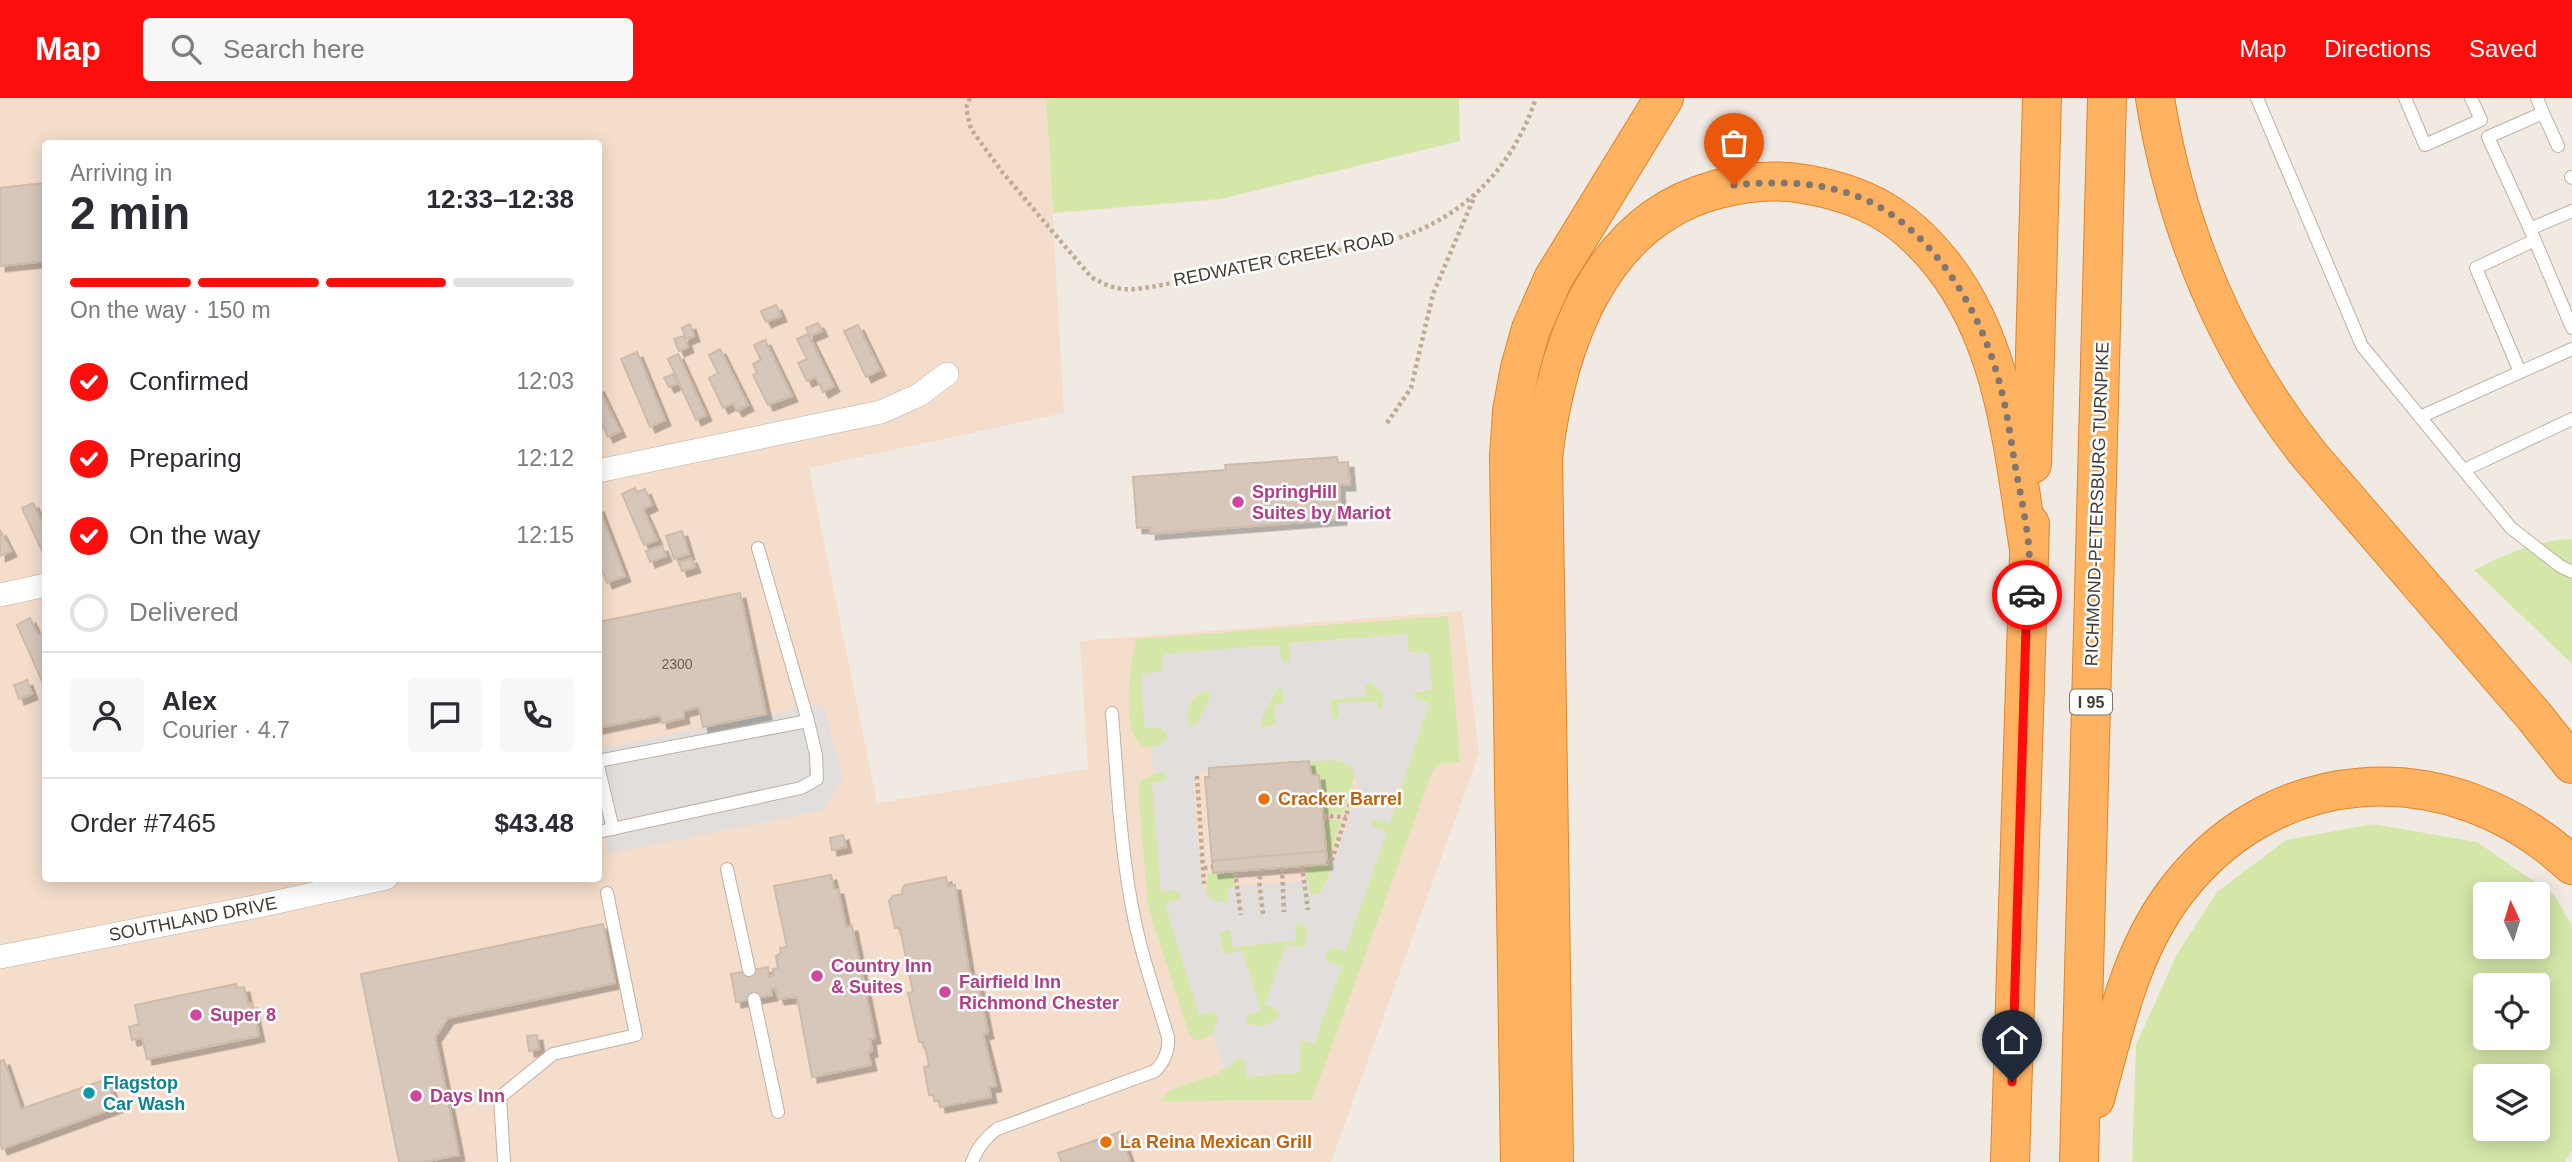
<!DOCTYPE html>
<meta charset="utf-8">
<style>
:root{--surface:#fff;--page:#f7f7f7;--text:#2b2b33;--muted:#7c7c81;--line:#e1e1e2;--accent:#fe0d0d}
body{margin:0;font-family:Helvetica,sans-serif;background:var(--page);color:var(--text);height:100vh;display:flex;flex-direction:column;font-size:26px;white-space:nowrap}
*{box-sizing:border-box;margin:0}
p{font-size:23px;color:var(--muted)}
.icon{flex:none;width:38px;height:38px;fill:none;stroke:currentColor;stroke-width:2;stroke-linecap:round;stroke-linejoin:round}
.map{position:relative;flex:1;overflow:hidden}
.side{position:absolute;left:42px;top:42px;width:560px;height:742px;display:flex;flex-direction:column;background:var(--surface);border-radius:7px;box-shadow:0 4px 18px #0003}
.side>*{flex:none}
.needle{width:46px;rotate:356deg}
.tools{position:absolute;left:2473px;top:784px;display:grid;gap:14px}
.tools a{display:grid;place-items:center;width:77px;height:77px;border-radius:7px;background:var(--surface);box-shadow:0 4px 18px #0003;font-size:35px}
.pin{position:absolute;display:grid;place-items:center;width:60px;height:60px;color:#fff;margin:-72px -30px;border-radius:50% 50% 50% 0;rotate:-45deg;box-shadow:0 0 7px #0007}
.pin .icon{rotate:45deg}
.courier{position:absolute;display:grid;place-items:center;width:70px;height:70px;margin:-35px;border:5px solid #fe0d0d;border-radius:50%;background:#fff;color:#222;box-shadow:0 2px 9px #0007}
.head em{font-style:normal;font-weight:800}
.head div{display:flex;flex-direction:column-reverse}
.head{display:flex;align-items:center;justify-content:space-between;height:119px;padding:0 28px}
h1{font-size:46px;font-weight:800;line-height:52px}
.bar{display:grid;grid-template-columns:repeat(4,1fr);gap:10px 7px;align-content:center;height:84px;padding:0 28px}
.bar i{height:9px;border-radius:5px;background:var(--line)}
.bar .on{background:var(--accent)}
.bar p{grid-column:span 4}
.line{display:flex;align-items:center;gap:18px;padding:0 28px;border-top:2px solid var(--line)}
.line div{flex:1}
.round{display:grid;place-items:center;flex:none;width:74px;height:74px;border-radius:7px;background:var(--page)}
ol{padding:0 28px;list-style:none}
li{display:flex;align-items:center;gap:21px;height:77px}
li p{margin-inline-start:auto}
li .icon{padding:7px;border-radius:50%;background:var(--accent);color:#fff;stroke-width:4}
li:last-child{color:var(--muted)}
li i{width:38px;height:38px;border:4px solid var(--line);border-radius:50%}
header{display:flex;align-items:center;gap:42px;box-sizing:border-box;height:98px;padding:0 35px;background:var(--accent);color:#fff}
header strong{font-size:33px}
nav{display:flex;gap:38px;margin-inline-start:auto;font-size:24px}
.search{width:490px;height:63px;background:var(--page);display:flex;align-items:center;gap:18px;box-sizing:border-box;padding:0 24px;border-radius:7px;color:var(--muted);font-size:26px}
.map>svg:first-child{display:block}
.commercial{fill:#f5ddcb;fill-rule:evenodd}
.green{fill:#d4e7a9;fill-rule:evenodd}
.parking{fill:#e1dedb;fill-rule:evenodd}
.building{fill:#d6c7ba;stroke:#cebbaa;stroke-width:2;filter:url(#shadow)}
.lines{fill:none;stroke-linecap:round;stroke-linejoin:round}
.service-casing{stroke:#bdb1a5;stroke-width:14}
.minor-casing{stroke:#bdb1a5;stroke-width:24}
.motorway-casing{stroke:#df842e;stroke-width:40}
.path{stroke:#bfaa96;stroke-width:4.5;stroke-dasharray:3.5 3.5;stroke-linecap:butt}
.service{stroke:#fff;stroke-width:12}
.minor{stroke:#fff;stroke-width:23}
.motorway{stroke:#ffb25f;stroke-width:38}
.done{stroke:#807870;stroke-width:7;stroke-dasharray:0 12.6}
.route{stroke:#fe0d0d;stroke-width:9}
.hotel-dot{fill:#d1479c;stroke:#fff;stroke-width:2.5}
.food-dot{fill:#e8710a;stroke:#fff;stroke-width:2.5}
.culture-dot{fill:#0f9aa8;stroke:#fff;stroke-width:2.5}
.labels{text-anchor:middle;dominant-baseline:central;stroke-width:5;stroke-linejoin:round;paint-order:stroke}
.number-label{font-size:14px;fill:#685d54}
.shield{fill:#fff;stroke:#7b7570;stroke-width:2}
.shield-label{font-size:16px;font-weight:bold;fill:#433a32}
.street-label{font-size:18px;fill:#433a32;stroke:#fff}
.hotel-label{font-size:18px;font-weight:bold;fill:#b23c85;stroke:#fff;text-anchor:start}
.food-label{font-size:18px;font-weight:bold;fill:#c56008;stroke:#fff;text-anchor:start}
.culture-label{font-size:18px;font-weight:bold;fill:#0d838f;stroke:#fff;text-anchor:start}
</style>
<header>
<strong>Map</strong>
<div class="search"><svg class="icon" aria-label="search" viewBox="0 0 24 24"><circle cx="10" cy="10" r="6"/><path d="M15 15l6 6"/></svg>Search here</div>
<nav><a>Map</a><a>Directions</a><a>Saved</a></nav>
</header>
<div class="map">
<svg width="2572" height="1064" viewBox="0 0 2572 1064">
<defs>
<filter id="shadow"><feDropShadow dx="5.5" dy="5.5" stdDeviation="0" flood-color="#0004"/></filter>
</defs>
<rect width="100%" height="100%" fill="#f1eae2"/>
<path class="commercial" d="M0 0H1046L1064 315 809 370 877 705 1088 671 1080 543 1462 513 1479 656 1331 1064H0ZM46 46H598V780H46Z"/>
<g class="green">
<path d="M1046 0H1459L1460 43 1221 101 1053 115Z"/>
<path d="M2572 441V566L2474 472C2507 456 2536 442 2572 441Z"/>
<path d="M1448 518 1460 664 1442 665 1433 672 1312 1002 1162 1003 1169 992 1217 976 1240 958 1244 961 1247 979 1300 974V944L1302 942 1314 946 1341 870 1325 862 1327 852 1331 849 1345 853 1387 734 1372 728 1371 725 1377 721 1390 725 1429 605 1415 600 1413 595 1432 591 1429 555 1409 554 1406 536 1290 545V562L1285 565 1281 562 1279 547 1163 556 1161 573 1141 577 1145 630H1161L1167 636V640L1162 647C1113 668 1131 562 1136 541Z"/>
<path d="M1371 584 1383 595C1385 603 1384 609 1377 613V603L1338 606 1339 619 1333 622 1330 602 1366 598 1365 587Z"/>
<path d="M1278 589 1282 590 1284 606 1275 607 1276 626 1265 630 1260 628 1261 621Z"/>
<path d="M1206 593 1210 595V600L1196 628 1191 631C1180 617 1190 597 1206 593Z"/>
<path d="M1336 662 1351 667 1355 676 1344 715 1322 716 1319 677H1311L1309 663Z"/>
<path d="M1160 673 1166 676 1168 681 1163 684 1152 686 1161 793 1178 792 1181 797 1180 801 1165 806 1199 917 1215 912 1218 922 1213 936 1201 943 1193 941 1189 936 1148 809 1138 689 1142 682Z"/>
<path d="M1323 721 1341 722 1329 761 1326 759Z"/>
<path d="M2373 726 2477 744 2555 798 2572 828V1052L2565 1064H2132L2136 947 2177 856 2217 794 2286 742ZM2485 796H2538V849H2485ZM2485 887H2538V940H2485ZM2485 978H2538V1031H2485Z"/>
<path d="M1327 766 1332 770 1320 796 1312 797 1309 794 1306 768Z"/>
<path d="M1232 774 1236 789 1228 790 1229 804 1223 806 1210 800 1206 795 1208 776Z"/>
<path d="M1297 824 1303 826 1308 834 1304 850 1286 847 1265 906 1279 912 1280 918C1271 927 1257 931 1246 924L1247 918 1261 912 1242 853 1225 856 1219 840 1220 835 1225 831 1230 832 1233 849 1295 842 1294 831Z"/>
</g>
<g class="parking">
<path d="M1407 536 1409 555H1429L1432 591 1415 593 1413 597 1415 600 1429 605 1390 726 1377 721 1371 725 1372 728 1387 734 1345 854 1331 849 1325 859 1327 864 1342 869 1314 946 1304 943 1300 944V974L1247 979 1244 961 1240 959 1225 972 1213 936 1218 922 1216 913 1199 917 1165 805 1179 801 1181 796 1178 792 1161 794 1152 685 1165 683 1168 679 1163 674 1153 675 1151 649 1162 647 1167 640V636L1161 630H1145L1141 576 1161 573 1163 556 1279 547 1281 562 1285 565 1290 562V546ZM1370 584 1383 595 1384 605 1381 611 1377 613V603L1338 605 1339 619 1337 622H1333L1330 602 1366 598 1365 587ZM1280 589 1283 594 1284 605 1275 607 1276 625 1273 628 1262 629 1259 626 1261 621 1274 594ZM1204 593 1210 595V600L1196 628 1191 631 1187 622 1189 604 1195 597ZM1336 662 1351 667 1359 692 1328 782 1320 796 1315 798 1310 796 1308 782 1228 790 1229 802 1225 806 1210 800 1204 791 1201 782 1193 686 1197 675 1209 670ZM1297 824 1303 826 1308 834 1305 848 1301 851 1287 846 1265 906 1278 911 1280 918 1266 927H1250L1246 924 1247 918 1261 912 1241 852 1229 856 1223 855 1220 835 1225 831 1230 832 1233 849 1296 842 1295 827Z"/>
<path d="M823 606 843 681 824 712 608 756 599 707 598 651Z"/>
</g>
<g class="building">
<path d="M43 85 46 163 0 168V90Z"/>
<path d="M776 207 781 218 766 224 761 213Z"/>
<path d="M818 225 822 233 810 238 806 230Z"/>
<path d="M690 226 694 238 686 241 682 230Z"/>
<path d="M858 227 880 272 866 279 844 233Z"/>
<path d="M808 236 834 288 823 294 816 279 807 283 798 265 807 261 797 241Z"/>
<path d="M684 238 688 249 679 253 674 241Z"/>
<path d="M765 242 792 298 768 307 753 277 757 275 753 266 761 262 754 247Z"/>
<path d="M720 251 748 307 737 313 733 305 723 310 709 280 718 275 709 257Z"/>
<path d="M637 254 665 322 650 329 621 261Z"/>
<path d="M678 256 706 317 696 322 668 261Z"/>
<path d="M673 276 678 285 669 289 664 280Z"/>
<path d="M598 288 620 333 608 339 598 318Z"/>
<path d="M1337 359 1338 365 1348 364 1350 387H1339L1341 421 1150 436V429L1137 430 1133 379 1226 372 1225 367Z"/>
<path d="M635 390 637 394 645 391 652 407 643 411 657 442 644 447 622 396Z"/>
<path d="M33 405 46 431V454L43 455 22 410Z"/>
<path d="M598 408 625 478 607 485 598 462Z"/>
<path d="M0 432 11 453 0 458Z"/>
<path d="M682 433 689 456 674 461 666 438Z"/>
<path d="M662 448 666 458 650 464 646 453Z"/>
<path d="M691 460 695 469 682 473 679 464Z"/>
<path d="M740 495 766 616 703 629 699 609 683 613 684 620 662 625 660 617 598 630V524Z"/>
<path d="M30 520 38 537 46 534V592L17 527Z"/>
<path d="M27 582 32 596 19 601 14 587Z"/>
<path d="M1309 663 1311 677H1319L1326 753 1212 763 1205 679H1209V670Z"/>
<path d="M843 737 846 749 832 752 830 740Z"/>
<path d="M1326 753 1327 766 1213 775 1212 763Z"/>
<path d="M831 777 834 791H838L846 829 852 828 875 940 870 941 872 953 868 954 871 967 812 979 797 899 779 901 775 890 771 891 772 897 736 904 731 876 768 869 769 879 774 877 773 871 778 870 776 858 781 855 780 850 787 849 774 788Z"/>
<path d="M946 779 948 788 955 787 970 879 976 877 988 935 983 936 996 988 989 989 991 999 940 1009 939 1002 935 1003 933 997H929L924 969 929 968 925 949 924 950 922 944H919L908 895 913 894 900 830H895L889 803 893 798 903 796 902 792 905 787Z"/>
<path d="M603 826 615 885 448 920 435 939 459 1057 422 1064H399L361 876Z"/>
<path d="M236 886 237 890 244 889 248 906 252 905 259 938 147 961 142 940 132 942 129 929 139 926 135 907Z"/>
<path d="M537 937 539 951 529 953 527 938Z"/>
<path d="M4 962 21 1011 107 981 117 1009 2 1051 0 1045V963Z"/>
<path d="M1120 1034 1130 1064H1061L1058 1055Z"/>
</g>
<g class="lines">
<g class="service-casing">
<g id="service">
<path d="M2257 0 2362 248 2511 430 2560 468 2572 474"/>
<path d="M2405 0 2425 47 2481 22 2471 0"/>
<path d="M2543 15 2558 48"/>
<path d="M2571 79 2572 80"/>
<path d="M2572 113 2530 131 2572 230"/>
<path d="M2530 131 2488 39 2543 15 2537 0"/>
<path d="M2520 274 2476 170 2535 142"/>
<path d="M2420 319 2572 251"/>
<path d="M2464 372 2572 321"/>
<path d="M598 663 808 623"/>
<path d="M598 668 613 731"/>
<path d="M598 734 801 690 817 681 816 657 808 623 758 450"/>
<path d="M727 771 749 872"/>
<path d="M754 901 778 1014"/>
<path d="M504 1064 500 999 553 956 636 937 607 795"/>
<path d="M972 1064C977 1050 985 1040 997 1031L1155 973C1165 963 1169 953 1168 939 1155 896 1140 853 1132 809 1120 745 1117 680 1112 615"/>
</g>
</g>
<g class="minor-casing">
<g id="minor">
<path d="M598 373 881 314 919 297 947 276"/>
<path d="M0 497 46 487"/>
<path d="M0 859 254 809 386 780"/>
</g>
</g>
<g class="motorway-casing">
<g id="motorway">
<path d="M2155 0C2176 131 2227 255 2310 358L2534 618 2572 666"/>
<path d="M2032 366 2042 0"/>
<path d="M2095 1001C2114 933 2128 862 2169 803 2268 662 2449 653 2572 767"/>
<path d="M1520 1064 1509 359 1512 313 1520 270 1531 231 1553 181 1664 0"/>
<path d="M1554 1064 1543 359C1556 251 1597 124 1715 92 1744 84 1775 81 1804 86 1864 96 1904 118 1942 166 2006 247 2013 353 2029 451"/>
<path d="M2010 1064 2030 426"/>
<path d="M2079 1064 2107 0"/>
</g>
</g>
<g class="path">
<path d="M970 0 966 10 971 31 1003 75 1091 179C1105 187 1118 193 1136 191 1175 187 1221 171 1260 163 1328 149 1386 157 1449 116 1492 88 1520 48 1536 0"/>
<path d="M1387 325 1411 290 1433 196 1475 97"/>
<path d="M1197 678 1204 786"/>
<path d="M1323 718 1346 719"/>
<path d="M1327 763 1331 765 1355 690"/>
<path d="M1302 768 1308 812"/>
<path d="M1204 770 1213 769"/>
<path d="M1282 770 1284 814"/>
<path d="M1235 774 1241 817"/>
<path d="M1263 816 1259 782 1263 771"/>
</g>
<use href="#service" class="service"/>
<use href="#minor" class="minor"/>
<use href="#motorway" class="motorway"/>
</g>
<g class="lines">
<path class="done" d="M1734 87C1778 83 1822 83 1864 101 1933 132 1980 211 1999 283 2006 308 2010 335 2014 361 2019 390 2026 420 2029 450 2030 465 2028 482 2027 497"/>
<path class="route" d="M2012 984 2027 497"/>
</g>
<g class="hotel-dot">
<circle cx="1238" cy="404" r="7"/>
<circle cx="817" cy="878" r="7"/>
<circle cx="945" cy="894" r="7"/>
<circle cx="196" cy="917" r="7"/>
<circle cx="416" cy="998" r="7"/>
</g>
<g class="food-dot">
<circle cx="1264" cy="701" r="7"/>
<circle cx="1106" cy="1044" r="7"/>
</g>
<circle class="culture-dot" cx="89" cy="995" r="7"/>
<g class="labels">
<g class="number-label">
<text x="677" y="566">2300</text>
</g>
<rect class="shield" x="2070" y="591.5" width="42" height="25" rx="5"/>
<g class="shield-label">
<text x="2091" y="604">I 95</text>
</g>
<g class="street-label">
<text transform="translate(1284 161) rotate(-11)">REDWATER CREEK ROAD</text>
<text transform="translate(2097 406) rotate(-88)">RICHMOND-PETERSBURG TURNPIKE</text>
<text transform="translate(193 821) rotate(-11)">SOUTHLAND DRIVE</text>
</g>
<g class="hotel-label">
<text x="1252" y="394">SpringHill<tspan x="1252" dy="21">Suites by Mariot</tspan></text>
<text x="831" y="868">Country Inn<tspan x="831" dy="21">&amp; Suites</tspan></text>
<text x="959" y="884">Fairfield Inn<tspan x="959" dy="21">Richmond Chester</tspan></text>
<text x="210" y="917">Super 8</text>
<text x="430" y="998">Days Inn</text>
</g>
<g class="food-label">
<text x="1278" y="701">Cracker Barrel</text>
<text x="1120" y="1044">La Reina Mexican Grill</text>
</g>
<g class="culture-label">
<text x="103" y="985">Flagstop<tspan x="103" dy="21">Car Wash</tspan></text>
</g>
</g>
</svg>
<div class="tools">
<a><svg class="needle" viewBox="-14 -14 28 28"><path d="M0-13l5 13h-10z" fill="#e53935"/><path d="M0 13l5-13h-10z" fill="#7c7c81"/></svg></a>
<a><svg class="icon" aria-label="locate" viewBox="0 0 24 24"><circle cx="12" cy="12" r="6"/><path d="M12 2v4M12 18v4M2 12h4M18 12h4"/></svg></a>
<a><svg class="icon" aria-label="layers" viewBox="0 0 24 24"><path d="M12 4l9 5-9 5-9-5zM3 14l9 5 9-5"/></svg></a>
</div>
<div class="pin" style="left:1734px;top:87px;background:#ea580c"><svg class="icon" aria-label="bag" viewBox="0 0 24 24"><path d="M5 8h14l-1 12H6zM9 8a3 3 0 0 1 6 0"/></svg></div>
<div class="pin" style="left:2012px;top:984px;background:#1f2937"><svg class="icon" aria-label="home" viewBox="0 0 24 24"><path d="M3 11l9-7 9 7M6 9v11h12V9"/></svg></div>
<div class="courier" style="left:2027px;top:497px"><svg class="icon" aria-label="car" viewBox="0 0 24 24"><path d="M5 17H2v-5l4-1 3-4h7l3 4 3 1v5h-3M9 17h6M6 11h13"/><circle cx="7" cy="17" r="2"/><circle cx="17" cy="17" r="2"/></svg></div>
<section class="side">
<div class="head"><div><h1>2 min</h1><p>Arriving in</p></div><em>12:33–12:38</em></div>
<div class="bar"><i class="on"></i><i class="on"></i><i class="on"></i><i></i><p>On the way · 150 m</p></div>
<ol>
<li><svg class="icon" aria-label="check" viewBox="0 0 24 24"><path d="M5 12l5 5 9-10"/></svg>Confirmed<p>12:03</p></li>
<li><svg class="icon" aria-label="check" viewBox="0 0 24 24"><path d="M5 12l5 5 9-10"/></svg>Preparing<p>12:12</p></li>
<li><svg class="icon" aria-label="check" viewBox="0 0 24 24"><path d="M5 12l5 5 9-10"/></svg>On the way<p>12:15</p></li>
<li><i></i>Delivered</li>
</ol>
<div class="line" style="height:126px"><a class="round"><svg class="icon" aria-label="person" viewBox="0 0 24 24"><circle cx="12" cy="8" r="4"/><path d="M4 21q1-7 8-7t8 7"/></svg></a><div><b>Alex</b><p>Courier · 4.7</p></div><a class="round"><svg class="icon" aria-label="chat" viewBox="0 0 24 24"><path d="M4 5h16v11H9l-5 4z"/></svg></a><a class="round"><svg class="icon" aria-label="phone" viewBox="0 0 24 24"><path d="M5 4h4l2 5-3 2q2 4 5 5l2-3 5 2v4C11 20 4 13 5 4z"/></svg></a></div>
<div class="line" style="height:91px"><div>Order #7465</div><b>$43.48</b></div>
</section>
</div>
